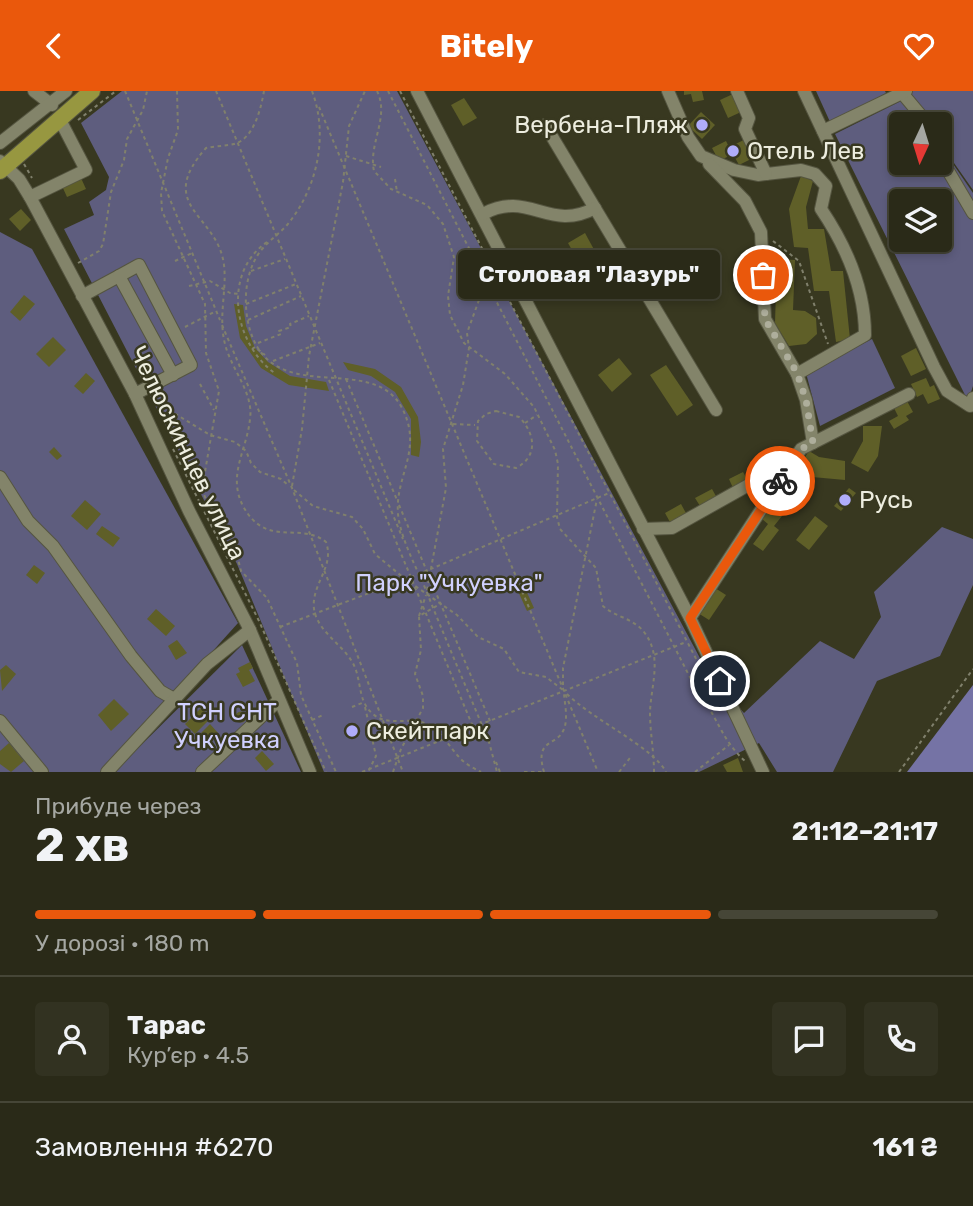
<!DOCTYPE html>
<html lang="uk">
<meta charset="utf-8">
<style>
:root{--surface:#2a2a18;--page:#323221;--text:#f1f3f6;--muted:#a5a7a2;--line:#464637;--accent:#ea580c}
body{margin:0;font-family:Rubik,sans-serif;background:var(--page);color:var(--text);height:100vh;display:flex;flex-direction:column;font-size:26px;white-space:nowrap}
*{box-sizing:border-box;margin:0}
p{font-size:23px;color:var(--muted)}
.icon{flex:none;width:38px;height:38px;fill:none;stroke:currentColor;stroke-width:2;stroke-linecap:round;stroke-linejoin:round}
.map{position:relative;height:681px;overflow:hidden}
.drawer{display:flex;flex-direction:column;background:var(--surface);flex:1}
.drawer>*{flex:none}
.needle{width:46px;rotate:184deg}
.tools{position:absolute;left:889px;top:21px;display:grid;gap:14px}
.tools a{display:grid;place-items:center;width:63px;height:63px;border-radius:7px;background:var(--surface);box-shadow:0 4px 10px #0003,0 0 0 2px var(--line);font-size:35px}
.pin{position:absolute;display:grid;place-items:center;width:60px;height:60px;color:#fff;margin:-30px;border:4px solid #fff;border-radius:50%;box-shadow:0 2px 7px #0007}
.courier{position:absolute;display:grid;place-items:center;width:70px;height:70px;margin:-35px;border:5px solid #ea580c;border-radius:50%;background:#fff;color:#222;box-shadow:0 2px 9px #0007}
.bubble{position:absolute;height:49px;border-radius:7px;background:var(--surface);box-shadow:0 4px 10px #0003,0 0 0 2px var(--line);font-size:23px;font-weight:700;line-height:49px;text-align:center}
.head em{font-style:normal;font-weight:700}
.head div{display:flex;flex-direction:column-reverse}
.head{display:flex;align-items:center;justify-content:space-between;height:119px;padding:0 35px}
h1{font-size:46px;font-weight:700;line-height:52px}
.bar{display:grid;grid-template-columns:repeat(4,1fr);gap:10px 7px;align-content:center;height:84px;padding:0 35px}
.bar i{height:9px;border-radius:5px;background:var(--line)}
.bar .on{background:var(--accent)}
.bar p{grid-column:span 4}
.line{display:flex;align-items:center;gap:18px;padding:0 35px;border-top:2px solid var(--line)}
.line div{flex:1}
.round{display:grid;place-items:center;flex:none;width:74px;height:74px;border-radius:7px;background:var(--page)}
header{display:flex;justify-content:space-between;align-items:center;height:91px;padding:0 35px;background:var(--accent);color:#fff;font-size:32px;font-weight:700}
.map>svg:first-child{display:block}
.green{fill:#5e5d7e;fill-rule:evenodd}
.water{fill:#7573a5}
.building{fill:#5f5f28}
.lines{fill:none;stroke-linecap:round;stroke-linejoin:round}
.minor-casing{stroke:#555540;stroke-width:14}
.major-casing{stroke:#555540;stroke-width:18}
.path{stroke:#80806c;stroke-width:2;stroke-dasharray:3.5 3.5;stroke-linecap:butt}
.minor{stroke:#83846a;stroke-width:12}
.major{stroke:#979740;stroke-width:16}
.done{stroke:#aeae9c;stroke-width:7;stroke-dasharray:0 12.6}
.route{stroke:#ea580c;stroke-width:9}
.poi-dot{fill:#b0adfa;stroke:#383820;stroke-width:2.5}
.labels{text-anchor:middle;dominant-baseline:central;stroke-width:5;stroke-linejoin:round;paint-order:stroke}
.poi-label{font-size:24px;fill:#ededdf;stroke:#383820;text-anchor:start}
.street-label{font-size:24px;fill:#ededdf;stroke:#383820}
.park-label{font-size:24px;fill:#d0d0fe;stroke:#383820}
</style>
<header><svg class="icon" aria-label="back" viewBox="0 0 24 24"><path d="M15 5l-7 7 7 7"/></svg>Bitely<svg class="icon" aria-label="heart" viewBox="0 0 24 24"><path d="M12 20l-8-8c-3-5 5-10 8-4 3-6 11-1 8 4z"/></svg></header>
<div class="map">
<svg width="973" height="681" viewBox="0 0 973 681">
<rect width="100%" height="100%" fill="#383820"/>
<g class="green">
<path d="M122 0H397L709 584 744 622 820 550 854 568 881 526 874 501 942 436 973 448V494L940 565 877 590 833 681H777L759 652 699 681H324L237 473 64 138 94 124 89 111 106 99 109 86 81 32Z"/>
<path d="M816 0H885L886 2 831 33Z"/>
<path d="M912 0H973V99L940 52V33H927L906 3Z"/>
<path d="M907 7 925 33H901V72H940V54L973 102V295L968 310 835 43ZM901 110H940V149H901Z"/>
<path d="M0 141 32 158 238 532 104 681H0Z"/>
<path d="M872 248 895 297 820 335 806 282Z"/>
<path d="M242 554 301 681H114Z"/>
</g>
<path class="water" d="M973 594V681H907Z"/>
<g class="building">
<path d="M684 0H702L704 9 693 11 691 3 684 4Z"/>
<path d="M733 3 741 21 728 27 720 9Z"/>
<path d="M464 7 477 27 463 35 451 14Z"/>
<path d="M701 21 715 34 702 48 688 35Z"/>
<path d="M746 48 755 66 739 74 733 63 719 70 712 57 726 50 729 56Z"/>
<path d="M801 85 813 90 806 116 808 138H824L831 180H843L850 248 836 251 829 200H814L808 157 794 156 789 118Z"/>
<path d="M81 87 86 98 67 106 62 95Z"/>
<path d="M21 118 31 129 20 140 9 128Z"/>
<path d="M585 142 610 188 593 197 568 152Z"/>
<path d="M777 168 795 169 793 219 805 220 816 227 817 243 806 253 789 255 775 232Z"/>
<path d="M711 171 722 195 694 210 682 187Z"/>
<path d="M24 204 35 213 20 230 10 221Z"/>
<path d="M234 213 243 214 246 235 255 257 268 271 290 285 326 291 329 300 289 294 261 277 240 247Z"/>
<path d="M53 246 66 259 49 276 36 263Z"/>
<path d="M916 257 926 278 911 285 901 265Z"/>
<path d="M619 267 632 283 612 301 598 284Z"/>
<path d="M343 271 375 278 401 296 418 326 421 351 419 366 411 364V328L395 301 371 285 348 279Z"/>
<path d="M666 274 693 314 677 325 650 284Z"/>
<path d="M86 282 95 290 83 303 74 295Z"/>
<path d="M926 287 930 296 934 294 940 308 928 313 923 303 917 306 911 293Z"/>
<path d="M907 310 913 321 906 325 909 329 894 338 889 330 898 325 894 317Z"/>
<path d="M863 335H882L878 365 868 381 851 372 863 350Z"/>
<path d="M54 356 62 365 57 369 49 361Z"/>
<path d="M809 360 819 366 845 370V389L812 386 798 377Z"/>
<path d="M774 365 777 372 763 378 760 371Z"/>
<path d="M743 381 748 390 733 397 729 388Z"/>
<path d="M796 383 812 394 793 422 777 411Z"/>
<path d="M849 397 856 402 841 420 834 415Z"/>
<path d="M712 398 717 407 700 415 695 407Z"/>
<path d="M85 409 101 423 87 439 71 425Z"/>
<path d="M681 413 687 424 671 433 665 422Z"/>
<path d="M771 416 782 425 774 435 779 439 763 460 753 453 768 433 762 428Z"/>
<path d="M815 425 828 435 809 459 796 449Z"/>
<path d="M102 435 120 447 113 456 96 443Z"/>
<path d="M34 474 45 482 37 493 26 484Z"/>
<path d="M524 495 534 517 527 520 517 498Z"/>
<path d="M715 497 726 504 709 529 698 522Z"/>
<path d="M156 518 175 535 166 545 147 528Z"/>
<path d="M177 549 187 562 176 569 168 555Z"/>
<path d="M250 571 253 577 249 579 255 590 243 596 236 583 240 581 238 577Z"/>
<path d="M6 574 16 583 2 600 0 579Z"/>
<path d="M114 608 129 623 111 640 98 624Z"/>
<path d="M201 617 211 627 195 643 185 633Z"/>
<circle cx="241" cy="626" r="5.5"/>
<path d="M210 633 218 642 207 652 199 644Z"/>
<path d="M9 652 24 670 11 681 0 673V660Z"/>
<path d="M262 660 274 673 266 680 255 667Z"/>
<path d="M738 667 743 681H727L723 674Z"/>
</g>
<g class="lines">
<g class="minor-casing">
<g id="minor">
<path d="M34 0 52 14"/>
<path d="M417 0 690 527 763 681"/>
<path d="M668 0 688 46 701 65 734 79 758 84 801 79 815 83 826 95 821 118C846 155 865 199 865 244L797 283 806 309 813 352"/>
<path d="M737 0 749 27 745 38 766 83"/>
<path d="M804 0 934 276 947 300 970 315 973 307"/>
<path d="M902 2 928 33"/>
<path d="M545 34 716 319"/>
<path d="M823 40 906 0"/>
<path d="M0 52 66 0"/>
<path d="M940 66 973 122"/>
<path d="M0 70 19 88 30 106 135 303 189 420 250 539 310 681"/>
<path d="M709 73 745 110 761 141 765 228 797 283"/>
<path d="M30 106 86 79 59 27"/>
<path d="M483 123C529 98 549 142 595 117"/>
<path d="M82 205 119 185"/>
<path d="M135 303 191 274 139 174 119 185 173 284"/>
<path d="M0 386 28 430 53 455 131 565 160 600 176 609"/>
<path d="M643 438 672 437 793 369"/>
<path d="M690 527 801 358 909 303"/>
<path d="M0 630 42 681"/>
<path d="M107 681 207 573 250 539"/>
<path d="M202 681 279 609"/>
</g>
</g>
<g class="major-casing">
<path id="major" d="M0 80 92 0"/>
</g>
<g class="path">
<path d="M125 0 220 229"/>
<path d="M177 0 178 39 168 67 161 102 162 120 205 213 206 262 219 300 202 398 208 414 231 440 241 480 267 507 297 572 301 604 336 681"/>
<path d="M216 0 403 448"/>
<path d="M264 0C261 17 254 48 234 53 226 55 215 55 206 57 154 116 218 123 224 174 227 200 218 226 225 253 231 278 254 302 250 328 247 359 227 384 243 415 266 458 300 430 326 451 335 476 311 493 314 518 317 539 340 552 351 569 363 587 356 609 373 623 388 637 412 624 429 634 442 642 449 655 459 666 464 672 473 677 481 681"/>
<path d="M312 0C329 45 317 98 287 134 280 142 271 148 264 156 246 175 243 207 248 231 267 322 371 258 402 317 425 361 391 388 399 430 404 454 416 476 426 499 446 550 468 600 489 651L497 681"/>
<path d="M377 0C390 26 368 53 374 80L391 98 427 114 443 133 454 166 448 205 450 224 464 252 505 283 534 316 555 359 558 373 557 426 560 438 596 477 603 515C615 526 633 527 644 541 663 565 651 594 650 621 650 641 654 661 654 681"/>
<path d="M388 0 695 596C715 620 721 649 745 670"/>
<path d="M400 0 704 583"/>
<path d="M319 16 598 681"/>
<path d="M78 29 116 0"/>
<path d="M346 65 381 76"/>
<path d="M24 73 32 87"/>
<path d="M395 88 397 101"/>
<path d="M773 150 799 170 828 253"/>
<path d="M267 151C221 183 234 254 276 283"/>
<path d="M175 170 192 162"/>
<path d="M78 172 99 160 103 153 111 101 124 69 127 48 143 19 147 0"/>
<path d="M251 180 285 168"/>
<path d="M189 195 210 190 230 202 239 203"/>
<path d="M246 213 296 193"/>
<path d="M248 229 301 205"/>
<path d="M222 234 292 397 403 681"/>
<path d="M185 236 216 220"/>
<path d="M258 252 281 243 279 240 291 236 290 233 309 225"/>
<path d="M252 258 255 256 265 264"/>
<path d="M273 270 320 252"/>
<path d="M346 288 397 409"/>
<path d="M329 289 473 636"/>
<path d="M200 293 214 319"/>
<path d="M151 308 210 344 235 351 246 360 251 372 260 381 281 388 289 395"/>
<path d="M496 320 519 326C535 342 539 365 516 377L494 373 477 350 478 330 486 323Z"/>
<path d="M525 332 537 324"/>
<path d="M453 333 475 334"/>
<path d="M173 358 259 530 326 681"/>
<path d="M292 395 302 338 309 265 343 91 349 35 365 0"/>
<path d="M294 399 313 415 352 426 363 438 375 463 405 488 457 524 478 546 504 558 519 581 546 586 563 599"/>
<path d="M399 414 490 630"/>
<path d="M427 499 446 397 443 358 463 294 469 257 467 242 479 209 483 172 488 170"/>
<path d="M419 525 426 504"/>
<path d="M280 536 419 483 609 402"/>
<path d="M563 594V577L597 408"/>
<path d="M567 603C592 628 654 657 666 681"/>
<path d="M352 616 362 612"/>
<path d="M365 616 376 665 368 681"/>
<path d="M312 629 323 624"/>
<path d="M496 671 500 681"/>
<path d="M362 681 686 551"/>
<path d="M393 681 401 658 423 617V605L415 583 421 559 419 525 440 513"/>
<path d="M524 681H543"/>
<path d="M544 681C534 647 557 656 564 638 568 628 565 614 564 603"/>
<path d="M619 681 630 667"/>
<path d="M695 681 729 654"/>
<path d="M899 681 973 578"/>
</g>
<use href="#minor" class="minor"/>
<use href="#major" class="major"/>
</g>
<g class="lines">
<path class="done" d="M763 184 765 228 797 282 806 309 813 352 801 358 780 390"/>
<path class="route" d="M720 590 690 527 780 390"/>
</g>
<g class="poi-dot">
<circle cx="702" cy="34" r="7"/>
<circle cx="733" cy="60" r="7"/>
<circle cx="845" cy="409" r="7"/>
<circle cx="352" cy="640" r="7"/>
</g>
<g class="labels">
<g class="poi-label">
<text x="688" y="34" text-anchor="end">Вербена-Пляж</text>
<text x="747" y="60">Отель Лев</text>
<text x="859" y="409">Русь</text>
<text x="366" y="640">Скейтпарк</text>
</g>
<g class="street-label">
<text transform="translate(188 362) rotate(64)">Челюскинцев улица</text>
</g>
<g class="park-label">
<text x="449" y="492">Парк "Учкуевка"</text>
<text x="227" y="621">ТСН СНТ<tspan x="227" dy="28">Учкуевка</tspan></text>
</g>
</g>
</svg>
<div class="tools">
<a><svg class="needle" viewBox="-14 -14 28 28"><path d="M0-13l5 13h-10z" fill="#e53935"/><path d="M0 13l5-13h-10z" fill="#a5a7a2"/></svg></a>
<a><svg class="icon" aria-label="layers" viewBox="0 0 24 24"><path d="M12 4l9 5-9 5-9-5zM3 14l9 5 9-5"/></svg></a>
</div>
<div class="pin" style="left:763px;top:184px;background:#ea580c"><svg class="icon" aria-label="bag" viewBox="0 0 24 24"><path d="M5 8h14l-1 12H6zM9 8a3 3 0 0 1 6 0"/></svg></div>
<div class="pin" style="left:720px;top:590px;background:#1f2937"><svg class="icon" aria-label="home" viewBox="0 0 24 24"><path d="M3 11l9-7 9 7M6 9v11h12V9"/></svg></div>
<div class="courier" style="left:780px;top:390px"><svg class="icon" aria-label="bike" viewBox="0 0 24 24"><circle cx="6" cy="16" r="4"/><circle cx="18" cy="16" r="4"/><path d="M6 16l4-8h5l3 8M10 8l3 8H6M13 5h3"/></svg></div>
<div class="bubble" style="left:458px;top:159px;width:262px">Столовая &quot;Лазурь&quot;</div>
</div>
<section class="drawer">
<div class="head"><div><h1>2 хв</h1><p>Прибуде через</p></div><em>21:12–21:17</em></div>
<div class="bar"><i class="on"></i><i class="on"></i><i class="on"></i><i></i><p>У дорозі · 180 m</p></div>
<div class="line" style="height:126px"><a class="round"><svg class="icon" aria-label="person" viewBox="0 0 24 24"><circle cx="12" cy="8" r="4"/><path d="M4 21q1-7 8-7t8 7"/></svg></a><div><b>Тарас</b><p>Кур’єр · 4.5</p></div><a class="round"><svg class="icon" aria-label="chat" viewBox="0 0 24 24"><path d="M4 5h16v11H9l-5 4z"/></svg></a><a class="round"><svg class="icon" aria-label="phone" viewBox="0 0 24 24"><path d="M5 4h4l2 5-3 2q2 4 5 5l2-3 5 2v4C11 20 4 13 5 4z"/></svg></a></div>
<div class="line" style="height:91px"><div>Замовлення #6270</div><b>161 ₴</b></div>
</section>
